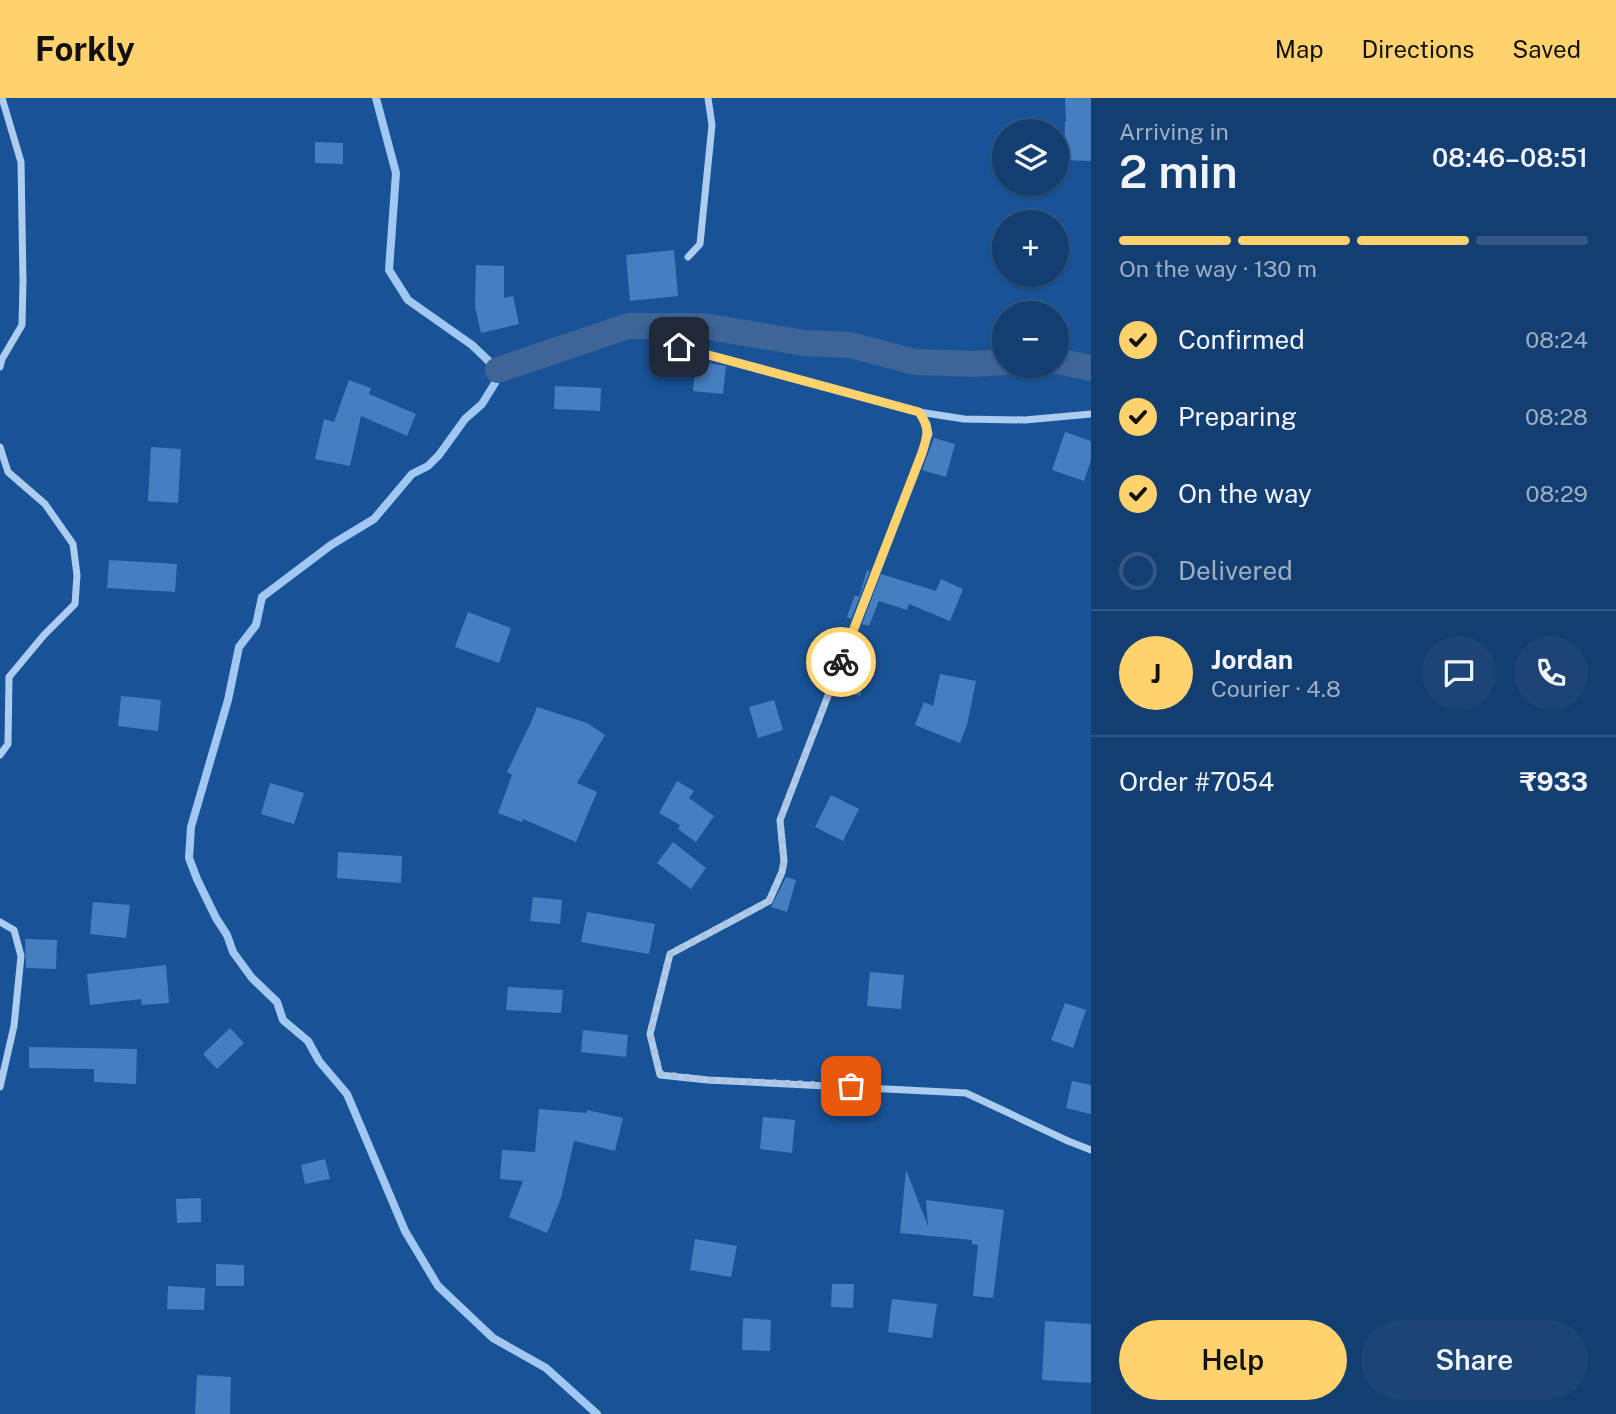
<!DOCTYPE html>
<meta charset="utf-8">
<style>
:root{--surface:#133e71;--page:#1c4576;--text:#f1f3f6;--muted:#9daec3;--line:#325784;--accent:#ffd26d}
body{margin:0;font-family:"Public Sans",sans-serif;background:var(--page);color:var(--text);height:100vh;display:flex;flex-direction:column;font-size:26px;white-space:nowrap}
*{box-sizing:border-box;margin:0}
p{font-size:23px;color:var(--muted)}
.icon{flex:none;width:38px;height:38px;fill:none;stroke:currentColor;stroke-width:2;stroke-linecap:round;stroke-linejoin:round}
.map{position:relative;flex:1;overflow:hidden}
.sheet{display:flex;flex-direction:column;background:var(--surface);width:525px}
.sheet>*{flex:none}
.tools{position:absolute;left:992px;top:21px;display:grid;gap:14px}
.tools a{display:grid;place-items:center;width:77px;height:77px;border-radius:50%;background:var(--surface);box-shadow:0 2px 5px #0004,0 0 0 2px var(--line);font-size:35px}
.pin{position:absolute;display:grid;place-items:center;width:60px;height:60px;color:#fff;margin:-30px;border-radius:14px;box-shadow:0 4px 10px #0006}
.courier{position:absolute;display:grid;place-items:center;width:70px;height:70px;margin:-35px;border:5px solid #ffd26d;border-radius:50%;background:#fff;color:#222;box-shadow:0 2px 9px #0007}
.head em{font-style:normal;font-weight:600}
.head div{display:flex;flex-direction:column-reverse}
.head{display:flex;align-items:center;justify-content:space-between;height:119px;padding:0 28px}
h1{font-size:46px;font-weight:600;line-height:52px}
.bar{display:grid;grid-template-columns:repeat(4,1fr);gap:10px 7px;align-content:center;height:84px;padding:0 28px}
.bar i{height:9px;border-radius:5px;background:var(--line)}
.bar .on{background:var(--accent)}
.bar p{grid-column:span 4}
.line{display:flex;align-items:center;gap:18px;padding:0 28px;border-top:2px solid var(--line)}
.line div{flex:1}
.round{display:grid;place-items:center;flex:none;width:74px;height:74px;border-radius:37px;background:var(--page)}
ol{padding:0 28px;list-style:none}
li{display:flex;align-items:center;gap:21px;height:77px}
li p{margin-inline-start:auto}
li .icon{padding:7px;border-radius:50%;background:var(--accent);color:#111;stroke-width:4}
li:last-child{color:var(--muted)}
li i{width:38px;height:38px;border:4px solid var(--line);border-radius:50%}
.primary-button{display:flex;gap:14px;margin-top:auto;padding:14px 28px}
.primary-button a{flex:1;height:80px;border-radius:42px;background:var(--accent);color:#111;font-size:28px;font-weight:600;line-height:80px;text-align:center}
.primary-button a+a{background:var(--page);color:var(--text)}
header{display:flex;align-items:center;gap:42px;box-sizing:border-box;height:98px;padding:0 35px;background:var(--accent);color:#111}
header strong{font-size:33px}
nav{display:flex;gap:38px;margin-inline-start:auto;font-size:24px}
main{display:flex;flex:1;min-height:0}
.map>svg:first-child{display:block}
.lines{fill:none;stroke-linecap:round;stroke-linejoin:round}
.stream{stroke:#a0c8f3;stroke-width:8}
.canal{stroke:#3d6597;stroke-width:26}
.building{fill:#467fbf}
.minor{stroke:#adcdf0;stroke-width:7}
.done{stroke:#aec3db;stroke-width:7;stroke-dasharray:0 12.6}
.route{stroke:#ffd26d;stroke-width:9}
</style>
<header>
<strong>Forkly</strong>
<nav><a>Map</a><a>Directions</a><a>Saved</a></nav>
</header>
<main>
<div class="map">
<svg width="1091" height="1316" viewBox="0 0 1091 1316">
<rect width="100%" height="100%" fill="#195397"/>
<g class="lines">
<path class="stream" d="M376 0 396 75 389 172 408 202 472 247 498 272 495 285 482 306 465 321 439 357 428 368 412 376 374 421 331 447 262 499 256 527 239 549 228 602 191 729 189 760 197 781 216 820 227 837 233 854 252 880 277 904 283 922 308 943 319 963 347 996 405 1133 438 1188 493 1240 546 1270 597 1316"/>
<g class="canal">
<path d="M1057 263 1091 270"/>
<path d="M498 272 628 228H703L804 245 850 247 915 264 975 266 1004 264"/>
</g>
</g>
<g class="building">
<path d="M1065 0H1091V63L1064 62 1065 24H1066Z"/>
<path d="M315 44 343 45V66L315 65Z"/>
<path d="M674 152 678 198 630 203 626 157Z"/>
<path d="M476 167 504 168V200L513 198 519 226 481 235 475 209Z"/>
<path d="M696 263 726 268 723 296 693 293Z"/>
<path d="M349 282 371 290 369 296 416 316 407 338 361 318 350 368 315 361 324 321 334 324Z"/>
<path d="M555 288 601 290 600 313 554 311Z"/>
<path d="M1065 334 1091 343V362L1084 383 1052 372Z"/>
<path d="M934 340 955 346 946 379 922 372Z"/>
<path d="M151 349 181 351 178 405 148 403Z"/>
<path d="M109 462 177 466 175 494 107 490Z"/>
<path d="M867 472 870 473 851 521 847 519 855 497 859 499Z"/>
<path d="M881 476 936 493 941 481 963 491 950 523 909 506 907 512 879 503 869 528 862 526Z"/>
<path d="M468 514 511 530 499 565 455 549Z"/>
<path d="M846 570 866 576 860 598 840 591Z"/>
<path d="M940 576 976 583 967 627 960 645 915 627 924 604 933 608Z"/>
<path d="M121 598 161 602 158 633 118 628Z"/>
<path d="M774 602 783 632 758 640 749 609Z"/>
<path d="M537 609 587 625 605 637 577 685 597 694 576 744 523 721 522 724 498 715 512 677 507 674 532 622Z"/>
<path d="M677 683 694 693 689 700 714 718 696 744 678 731 680 727 659 715Z"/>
<path d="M270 685 304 695 294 726 261 716Z"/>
<path d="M831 697 859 711 843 743 815 729Z"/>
<path d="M673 744 706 770 691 791 657 765Z"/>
<path d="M338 754 402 758 401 785 337 780Z"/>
<path d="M786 779 796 782 787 814 771 809Z"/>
<path d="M533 799 562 802 560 826 530 823Z"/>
<path d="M93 804 130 807 126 840 90 836Z"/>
<path d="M587 814 655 826 649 856 581 844Z"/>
<path d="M25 841 57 842 56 871 26 870Z"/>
<path d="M166 867 169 905 142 907 141 901 90 907 87 876Z"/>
<path d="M870 874 904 877 901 911 867 908Z"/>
<path d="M508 889 563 892 561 915 506 912Z"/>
<path d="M1065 905 1086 912 1073 950 1051 942Z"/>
<path d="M230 930 244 945 217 971 203 956Z"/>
<path d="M583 932 628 937 626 959 581 954Z"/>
<path d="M29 949 137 951 136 986 94 984V971L29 970Z"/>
<path d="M1072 983 1091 987V1016L1066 1010Z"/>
<path d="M539 1011 587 1015V1012L623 1020 615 1053 574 1043 561 1100 547 1135 509 1119 523 1083 500 1081 502 1052 535 1054Z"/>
<path d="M763 1019 795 1022 792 1055 760 1051Z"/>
<path d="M325 1061 330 1081 305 1086 301 1067Z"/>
<path d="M906 1072 928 1128 926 1102 1004 1112 993 1200 973 1198 978 1147 972 1146V1142L900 1135Z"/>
<path d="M201 1100V1124L177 1125 176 1101Z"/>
<path d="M695 1141 737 1148 731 1179 690 1172Z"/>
<path d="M216 1166 244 1167V1188H216Z"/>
<path d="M832 1186H854L853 1210 831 1209Z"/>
<path d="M168 1188 205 1190 204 1212 167 1211Z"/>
<path d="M892 1201 937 1206 932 1240 888 1234Z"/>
<path d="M743 1220 771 1222 770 1253 742 1252Z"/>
<path d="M1045 1223 1091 1226V1285L1042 1282Z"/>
<path d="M197 1277 231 1279 230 1316H195Z"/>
</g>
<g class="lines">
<g class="minor">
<path d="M688 159 700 146 712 27 708 0"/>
<path d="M679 249 919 314 964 321 1025 322 1091 316"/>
<path d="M0 269 2 261 22 227 23 184 21 64 2 0"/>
<path d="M919 314 927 326 929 336 780 722 784 763 782 774 769 803 670 856 650 936 660 977 708 982 966 995 1068 1043 1091 1052"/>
<path d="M0 349 8 374 45 406 73 446 77 477 75 506 44 537 9 579 8 646 0 657"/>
<path d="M0 824 14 832 21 858 14 928 0 989"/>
</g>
</g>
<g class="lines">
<path class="done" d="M841 564 780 722 784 763 782 774 769 803 670 856 650 936 660 976 708 982 851 988"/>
<path class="route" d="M679 249 919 314C930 330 928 337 922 355L841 564"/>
</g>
</svg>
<div class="tools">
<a><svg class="icon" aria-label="layers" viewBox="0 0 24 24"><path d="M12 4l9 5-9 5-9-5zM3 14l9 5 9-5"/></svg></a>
<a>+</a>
<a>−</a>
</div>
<div class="pin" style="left:851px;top:988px;background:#ea580c"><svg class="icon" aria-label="bag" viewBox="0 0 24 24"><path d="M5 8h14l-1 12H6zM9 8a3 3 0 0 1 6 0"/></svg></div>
<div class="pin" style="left:679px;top:249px;background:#1f2937"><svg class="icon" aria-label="home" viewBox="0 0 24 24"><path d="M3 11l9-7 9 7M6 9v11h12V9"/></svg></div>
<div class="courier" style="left:841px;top:564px"><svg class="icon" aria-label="bike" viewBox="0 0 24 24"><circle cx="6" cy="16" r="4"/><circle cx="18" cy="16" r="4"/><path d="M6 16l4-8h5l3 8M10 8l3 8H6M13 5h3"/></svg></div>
</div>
<section class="sheet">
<div class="head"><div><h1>2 min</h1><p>Arriving in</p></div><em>08:46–08:51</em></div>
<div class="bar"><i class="on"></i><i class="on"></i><i class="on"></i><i></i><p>On the way · 130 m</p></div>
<ol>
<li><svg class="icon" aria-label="check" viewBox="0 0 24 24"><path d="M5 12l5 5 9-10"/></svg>Confirmed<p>08:24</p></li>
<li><svg class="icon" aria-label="check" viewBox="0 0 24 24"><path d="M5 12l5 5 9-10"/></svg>Preparing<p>08:28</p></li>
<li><svg class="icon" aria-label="check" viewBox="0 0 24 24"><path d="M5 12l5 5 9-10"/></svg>On the way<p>08:29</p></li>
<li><i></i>Delivered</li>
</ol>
<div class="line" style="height:126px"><b class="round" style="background:var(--accent);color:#111">J</b><div><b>Jordan</b><p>Courier · 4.8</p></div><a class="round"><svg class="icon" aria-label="chat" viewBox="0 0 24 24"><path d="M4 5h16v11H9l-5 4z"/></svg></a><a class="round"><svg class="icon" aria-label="phone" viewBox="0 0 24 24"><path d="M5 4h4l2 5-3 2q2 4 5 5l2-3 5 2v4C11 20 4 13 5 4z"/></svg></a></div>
<div class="line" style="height:91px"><div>Order #7054</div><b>₹933</b></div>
<div class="primary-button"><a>Help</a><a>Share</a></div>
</section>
</main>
